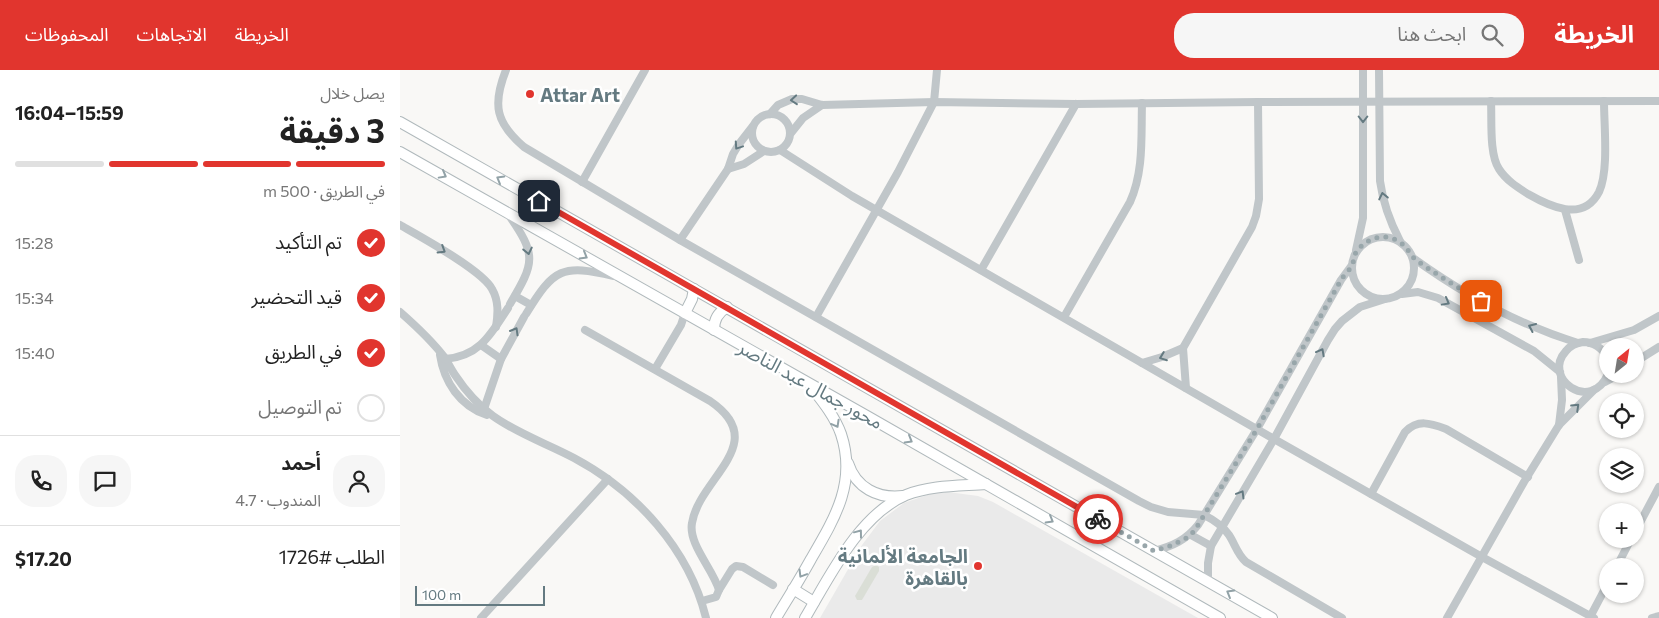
<!DOCTYPE html>
<html lang="ar">
<meta charset="utf-8">
<style>
:root{--surface:#fff;--page:#f6f6f6;--text:#222;--muted:#767676;--line:#e0e0e0;--accent:#e1352e}
body{margin:0;font-family:Commissioner,"Noto Sans Arabic",sans-serif;background:var(--page);color:var(--text);direction:rtl;height:100vh;display:flex;flex-direction:column;font-size:19px;white-space:nowrap}
*{box-sizing:border-box;margin:0}
p{font-size:16px;color:var(--muted)}
.icon{flex:none;width:28px;height:28px;fill:none;stroke:currentColor;stroke-width:2;stroke-linecap:round;stroke-linejoin:round}
.map{position:relative;flex:1;overflow:hidden;direction:ltr}
.drawer{display:flex;flex-direction:column;background:var(--surface);width:400px}
.drawer>*{flex:none}
.needle{width:32px;rotate:30deg}
.tools{position:absolute;left:1199px;top:268px;display:grid;gap:10px}
.tools a{display:grid;place-items:center;width:45px;height:45px;border-radius:50%;background:var(--surface);box-shadow:0 1px 4px #0004;font-size:25px}
.scale{position:absolute;left:15px;bottom:12px;width:130px;box-sizing:border-box;padding-left:5px;border:2px solid #647a81;border-top:0;font-size:14px;line-height:18px;white-space:nowrap;color:#647a81;-webkit-text-stroke:4px #fff;paint-order:stroke}
.pin{position:absolute;display:grid;place-items:center;width:42px;height:42px;color:#fff;margin:-21px;border-radius:10px;box-shadow:0 2px 8px #0006}
.courier{position:absolute;display:grid;place-items:center;width:50px;height:50px;margin:-25px;border:4px solid #e1352e;border-radius:50%;background:#fff;color:#222;box-shadow:0 1px 6px #0007}
.head em{font-style:normal;font-weight:700}
.head div{display:flex;flex-direction:column-reverse}
.head{display:flex;align-items:center;justify-content:space-between;height:85px;padding:0 15px}
h1{font-size:32px;font-weight:700;line-height:38px}
.bar{display:grid;grid-template-columns:repeat(4,1fr);gap:8px 5px;align-content:center;height:60px;padding:0 15px}
.bar i{height:6px;border-radius:4px;background:var(--line)}
.bar .on{background:var(--accent)}
.bar p{grid-column:span 4}
.line{display:flex;align-items:center;gap:12px;padding:0 15px;border-top:1px solid var(--line)}
.line div{flex:1}
.round{display:grid;place-items:center;flex:none;width:52px;height:52px;border-radius:20px;background:var(--page)}
ol{padding:0 15px;list-style:none}
li{display:flex;align-items:center;gap:15px;height:55px}
li p{margin-inline-start:auto}
li .icon{padding:5px;border-radius:50%;background:var(--accent);color:#fff;stroke-width:4}
li:last-child{color:var(--muted)}
li i{width:28px;height:28px;border:2px solid var(--line);border-radius:50%}
header{display:flex;align-items:center;gap:30px;box-sizing:border-box;height:70px;padding:0 25px;background:var(--accent);color:#fff}
header strong{font-size:24px}
nav{display:flex;gap:28px;margin-inline-start:auto;font-size:18px}
.search{width:350px;height:45px;background:var(--page);display:flex;align-items:center;gap:12px;box-sizing:border-box;padding:0 18px;border-radius:20px;color:var(--muted);font-size:19px}
main{display:flex;flex:1;min-height:0}
.map>svg:first-child{display:block}
.built{fill:#eaeaea}
.green{fill:#daded6}
.lines{fill:none;stroke-linecap:round;stroke-linejoin:round}
.secondary-casing{stroke:#b0b9bc;stroke-width:12}
.minor{stroke:#c0c6c9;stroke-width:8}
.secondary{stroke:#fff;stroke-width:10}
.oneway{stroke:#647a81}
.oneway2{stroke:#92a2a7}
.done{stroke:#98a6aa;stroke-width:5;stroke-dasharray:0 9}
.route{stroke:#e1352e;stroke-width:6}
.poi-dot{fill:#e1352e;stroke:#fff;stroke-width:2}
.labels{text-anchor:middle;dominant-baseline:central;stroke-width:5;stroke-linejoin:round;paint-order:stroke}
.poi-label{font-size:19px;font-weight:bold;fill:#647a81;stroke:#fff;text-anchor:start}
.street-label{font-size:19px;fill:#647a81;stroke:#fff}
</style>
<header>
<strong>الخريطة</strong>
<div class="search"><svg class="icon" aria-label="search" viewBox="0 0 24 24"><circle cx="10" cy="10" r="6"/><path d="M15 15l6 6"/></svg>ابحث هنا</div>
<nav><a>الخريطة</a><a>الاتجاهات</a><a>المحفوظات</a></nav>
</header>
<main>
<div class="map">
<svg width="1259" height="548" viewBox="0 0 1259 548">
<rect width="100%" height="100%" fill="#f9f8f6"/>
<path class="built" d="M548 422 578 426 593 432 798 548H420L462 475 480 451 504 433 533 423Z"/>
<path class="green" d="M476 495 479 497V501L462 530H457L455 526 472 497Z"/>
<g class="lines">
<g class="secondary-casing">
<g id="secondary">
<path d="M0 52 872 548"/>
<path d="M0 82 467 346 820 548"/>
<path d="M285 243 292 229 294 219"/>
<path d="M314 260C314 249 318 243 327 237"/>
<path d="M448 393C456 418 478 429 503 426"/>
<path d="M683 469 696 447"/>
<path d="M393 519 414 532"/>
<path d="M376 548C388 528 400 509 411 489 435 448 457 412 441 364 435 347 423 332 412 318"/>
<path d="M405 548C430 506 459 445 506 425 531 415 560 416 586 414"/>
</g>
</g>
<g class="minor">
<path d="M106 0C92 35 96 53 124 77L280 170 739 431 751 437 768 442 804 445C814 450 823 456 829 465 835 474 837 484 846 492L942 548"/>
<path d="M979 0 980 111C983 133 990 152 1000 171"/>
<path d="M1091 31C1092 50 1089 84 1099 99 1106 110 1117 117 1128 124 1149 136 1183 153 1199 122 1209 101 1204 56 1204 31"/>
<path d="M370 44 378 35 392 29H402L422 35 534 32 676 34 858 32 1259 31"/>
<circle cx="371" cy="63" r="19"/>
<path d="M391 63 403 48 422 35"/>
<path d="M380 80 452 126 874 369 1082 487 1194 548"/>
<path d="M328 99 344 94 364 81"/>
<path d="M182 112 245 0"/>
<path d="M1165 140 1179 190"/>
<path d="M108 144C137 185 135 192 110 234"/>
<path d="M0 155C21 167 82 200 92 219 99 231 98 244 96 257"/>
<circle cx="983" cy="198" r="31"/>
<path d="M280 170 328 99 333 84 339 74 353 56"/>
<path d="M956 180 963 148V0"/>
<path d="M1013 188C1063 224 1119 255 1178 273"/>
<path d="M581 200 676 34"/>
<path d="M1002 224 1018 222 1038 228 1134 281 1160 302"/>
<path d="M115 226 131 235"/>
<path d="M0 242C16 256 32 271 45 288 48 293 51 299 55 305 65 320 78 335 93 346 118 364 148 374 174 388 236 421 289 479 306 548"/>
<path d="M126 244C154 198 162 194 214 206"/>
<path d="M416 247 498 102 534 32 537 0"/>
<path d="M664 247 730 132C744 101 741 67 742 33"/>
<path d="M185 260 310 331C372 373 299 408 292 453 288 474 313 499 319 520L316 527 302 531"/>
<path d="M1190 273 1234 260 1259 246"/>
<path d="M81 275 101 289"/>
<path d="M783 278 786 318"/>
<path d="M40 285C44 312 60 336 87 345"/>
<path d="M1208 288C1202 278 1194 272 1183 272 1176 273 1170 276 1166 281 1141 308 1191 344 1208 304"/>
<path d="M45 289C80 286 91 264 108 238"/>
<path d="M1235 292 1259 277"/>
<path d="M742 293 762 287 783 278 852 157 856 146 859 129 858 32"/>
<path d="M255 299 281 255 285 243"/>
<path d="M1205 312 1220 304"/>
<path d="M84 339 101 289 124 247"/>
<path d="M1159 355 1162 330 1161 307"/>
<path d="M971 424 1005 362C1018 349 1030 353 1046 359L1128 407"/>
<path d="M1235 462 1259 417"/>
<path d="M791 465 811 476"/>
<path d="M754 481C773 476 786 470 798 455L857 359 941 210 952 195"/>
<path d="M1217 496 1231 469"/>
<path d="M808 511V493L811 476 874 369 928 270 935 259 942 251 960 237 985 229"/>
<path d="M319 520 332 499 336 496 343 497 373 515"/>
<path d="M1190 547 1208 513"/>
<path d="M81 548 208 409"/>
<path d="M1047 548 1124 412 1159 355 1194 320"/>
<path d="M1252 548 1259 546"/>
</g>
<use href="#secondary" class="secondary"/>
</g>
<defs><path id="oneway-chevron" d="M-2-3.5L2.5 0L-2 3.5" fill="none" stroke-width="1.6" stroke-linecap="round" stroke-linejoin="round" transform="scale(1.25)"/></defs>
<g class="oneway">
<use href="#oneway-chevron" transform="translate(394 30) rotate(175)"/>
<use href="#oneway-chevron" transform="translate(963 49) rotate(90)"/>
<use href="#oneway-chevron" transform="translate(338 76) rotate(124)"/>
<use href="#oneway-chevron" transform="translate(983 126) rotate(-102)"/>
<use href="#oneway-chevron" transform="translate(42 180) rotate(32)"/>
<use href="#oneway-chevron" transform="translate(128 181) rotate(78)"/>
<use href="#oneway-chevron" transform="translate(1046 232) rotate(29)"/>
<use href="#oneway-chevron" transform="translate(1132 257) rotate(-156)"/>
<use href="#oneway-chevron" transform="translate(115 261) rotate(-60)"/>
<use href="#oneway-chevron" transform="translate(921 282) rotate(-62)"/>
<use href="#oneway-chevron" transform="translate(763 287) rotate(159)"/>
<use href="#oneway-chevron" transform="translate(1176 337) rotate(-44)"/>
<use href="#oneway-chevron" transform="translate(841 424) rotate(-59)"/>
</g>
<g class="oneway2">
<use href="#oneway-chevron" transform="translate(43 105) rotate(29)"/>
<use href="#oneway-chevron" transform="translate(100 109) rotate(-150)"/>
<use href="#oneway-chevron" transform="translate(184 186) rotate(30)"/>
<use href="#oneway-chevron" transform="translate(436 354) rotate(61)"/>
<use href="#oneway-chevron" transform="translate(509 370) rotate(30)"/>
<use href="#oneway-chevron" transform="translate(650 450) rotate(30)"/>
<use href="#oneway-chevron" transform="translate(459 463) rotate(-53)"/>
<use href="#oneway-chevron" transform="translate(402 504) rotate(121)"/>
<use href="#oneway-chevron" transform="translate(830 523) rotate(-150)"/>
</g>
<g class="lines">
<path class="done" d="M698 449 754 481 770 476 783 470 791 465 798 455 857 359 941 210C944 205 950 200 952 195 954 191 954 187 955 184 964 168 986 161 1001 173 1008 178 1010 185 1016 190 1037 205 1059 218 1081 231"/>
<path class="route" d="M139 131 698 449"/>
</g>
<g class="poi-dot">
<circle cx="130" cy="24" r="5"/>
<circle cx="578" cy="496" r="5"/>
</g>
<g class="labels">
<g class="poi-label">
<text x="140" y="24">Attar Art</text>
<text x="568" y="485" text-anchor="end">الجامعة الألمانية<tspan x="568" dy="22">بالقاهرة</tspan></text>
</g>
<g class="street-label">
<text transform="translate(411 314) rotate(29)">محور جمال عبد الناصر</text>
</g>
</g>
</svg>
<div class="tools">
<a><svg class="needle" viewBox="-14 -14 28 28"><path d="M0-13l5 13h-10z" fill="#e53935"/><path d="M0 13l5-13h-10z" fill="#767676"/></svg></a>
<a><svg class="icon" aria-label="locate" viewBox="0 0 24 24"><circle cx="12" cy="12" r="6"/><path d="M12 2v4M12 18v4M2 12h4M18 12h4"/></svg></a>
<a><svg class="icon" aria-label="layers" viewBox="0 0 24 24"><path d="M12 4l9 5-9 5-9-5zM3 14l9 5 9-5"/></svg></a>
<a>+</a>
<a>−</a>
</div>
<div class="scale">100 m</div>
<div class="pin" style="left:1081px;top:231px;background:#ea580c"><svg class="icon" aria-label="bag" viewBox="0 0 24 24"><path d="M5 8h14l-1 12H6zM9 8a3 3 0 0 1 6 0"/></svg></div>
<div class="pin" style="left:139px;top:131px;background:#1f2937"><svg class="icon" aria-label="home" viewBox="0 0 24 24"><path d="M3 11l9-7 9 7M6 9v11h12V9"/></svg></div>
<div class="courier" style="left:698px;top:449px"><svg class="icon" aria-label="bike" viewBox="0 0 24 24"><circle cx="6" cy="16" r="4"/><circle cx="18" cy="16" r="4"/><path d="M6 16l4-8h5l3 8M10 8l3 8H6M13 5h3"/></svg></div>
</div>
<section class="drawer">
<div class="head"><div><h1>3 دقيقة</h1><p>يصل خلال</p></div><em>15:59–16:04</em></div>
<div class="bar"><i class="on"></i><i class="on"></i><i class="on"></i><i></i><p>في الطريق · 500 m</p></div>
<ol>
<li><svg class="icon" aria-label="check" viewBox="0 0 24 24"><path d="M5 12l5 5 9-10"/></svg>تم التأكيد<p>15:28</p></li>
<li><svg class="icon" aria-label="check" viewBox="0 0 24 24"><path d="M5 12l5 5 9-10"/></svg>قيد التحضير<p>15:34</p></li>
<li><svg class="icon" aria-label="check" viewBox="0 0 24 24"><path d="M5 12l5 5 9-10"/></svg>في الطريق<p>15:40</p></li>
<li><i></i>تم التوصيل</li>
</ol>
<div class="line" style="height:90px"><a class="round"><svg class="icon" aria-label="person" viewBox="0 0 24 24"><circle cx="12" cy="8" r="4"/><path d="M4 21q1-7 8-7t8 7"/></svg></a><div><b>أحمد</b><p>المندوب · 4.7</p></div><a class="round"><svg class="icon" aria-label="chat" viewBox="0 0 24 24"><path d="M4 5h16v11H9l-5 4z"/></svg></a><a class="round"><svg class="icon" aria-label="phone" viewBox="0 0 24 24"><path d="M5 4h4l2 5-3 2q2 4 5 5l2-3 5 2v4C11 20 4 13 5 4z"/></svg></a></div>
<div class="line" style="height:65px"><div>الطلب #1726</div><b>$17.20</b></div>
</section>
</main>
